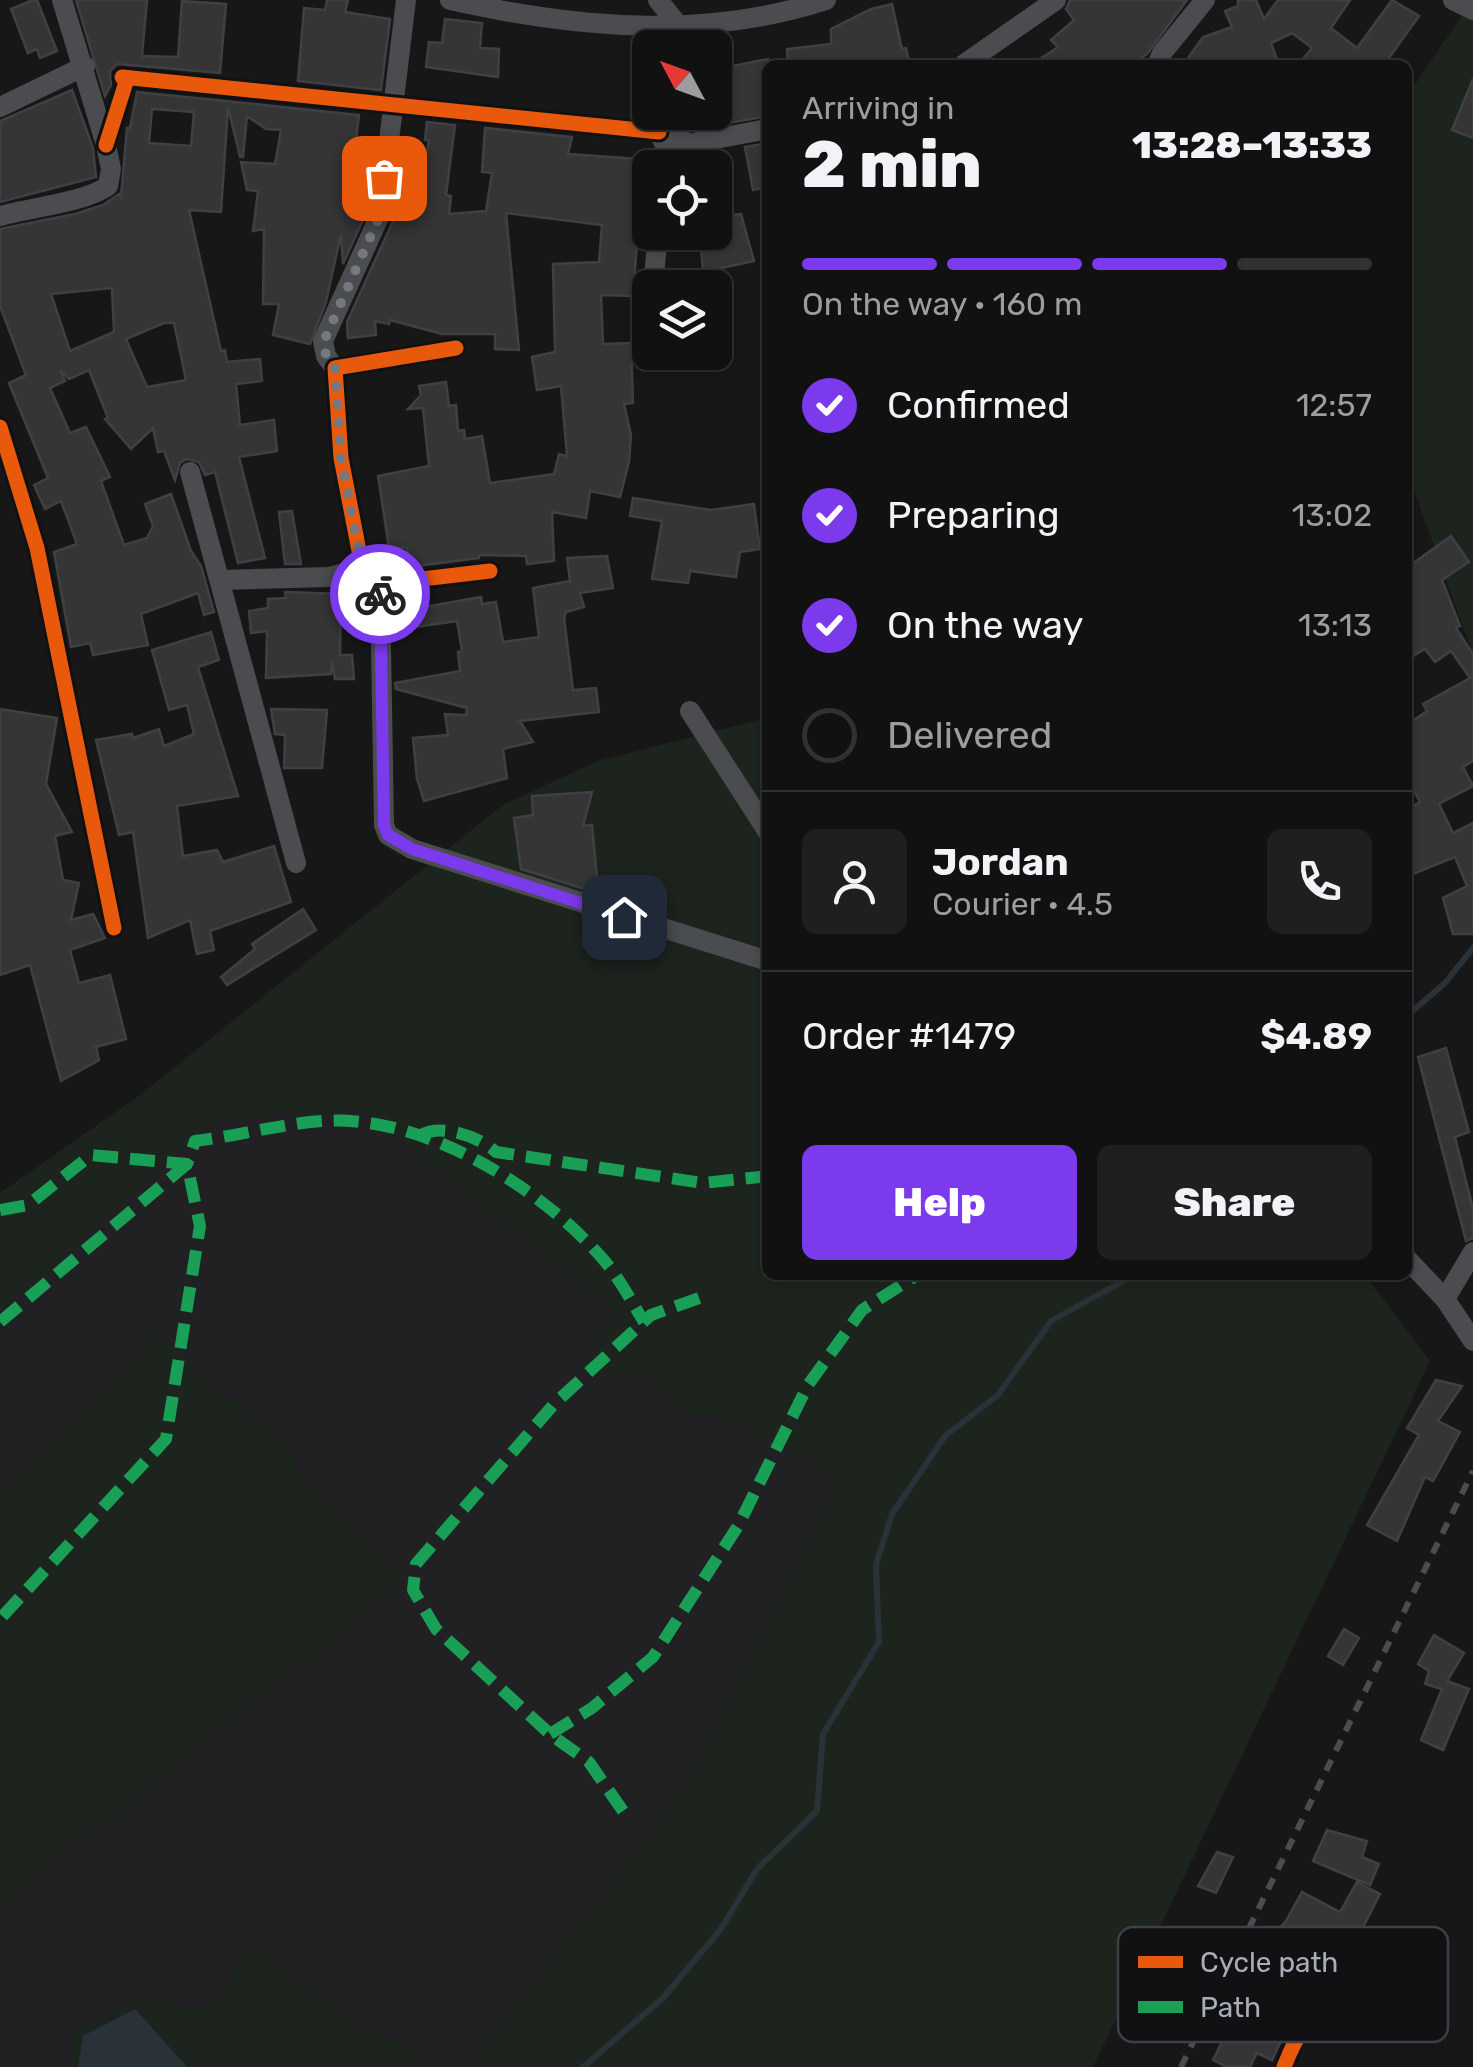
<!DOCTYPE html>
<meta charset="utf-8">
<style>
:root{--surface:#111;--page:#1e1f1f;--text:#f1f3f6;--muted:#9c9d9f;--line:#303131;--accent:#7c3aed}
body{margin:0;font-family:Rubik,sans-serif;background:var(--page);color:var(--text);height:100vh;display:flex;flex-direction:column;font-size:38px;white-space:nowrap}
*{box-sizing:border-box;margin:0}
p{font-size:32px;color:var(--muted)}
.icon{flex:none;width:55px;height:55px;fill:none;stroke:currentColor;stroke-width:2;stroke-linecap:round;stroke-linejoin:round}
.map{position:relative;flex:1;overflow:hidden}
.side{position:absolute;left:762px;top:60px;width:650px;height:1220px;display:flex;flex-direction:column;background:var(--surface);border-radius:15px;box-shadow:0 2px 8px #0004,0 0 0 2px var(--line)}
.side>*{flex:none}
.needle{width:65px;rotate:311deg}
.buttons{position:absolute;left:632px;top:30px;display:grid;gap:20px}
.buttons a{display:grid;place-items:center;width:100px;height:100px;border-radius:15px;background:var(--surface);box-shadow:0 2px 8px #0004,0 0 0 2px var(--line);font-size:50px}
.pin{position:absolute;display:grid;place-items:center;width:85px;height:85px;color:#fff;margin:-42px;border-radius:20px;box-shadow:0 5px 15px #0006}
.courier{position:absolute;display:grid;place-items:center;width:100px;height:100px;margin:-50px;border:8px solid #7c3aed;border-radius:50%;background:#fff;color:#222;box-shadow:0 2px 12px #0007}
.headline em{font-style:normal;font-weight:800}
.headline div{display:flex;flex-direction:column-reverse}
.headline{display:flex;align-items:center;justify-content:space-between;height:170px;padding:0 40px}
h1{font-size:65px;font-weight:800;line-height:75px}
.bar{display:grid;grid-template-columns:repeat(4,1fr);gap:15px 10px;align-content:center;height:120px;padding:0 40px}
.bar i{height:12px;border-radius:8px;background:var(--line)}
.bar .on{background:var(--accent)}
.bar p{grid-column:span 4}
.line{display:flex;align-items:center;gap:25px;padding:0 40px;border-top:2px solid var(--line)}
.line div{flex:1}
.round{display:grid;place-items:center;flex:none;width:105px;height:105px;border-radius:15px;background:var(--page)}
ol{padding:0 40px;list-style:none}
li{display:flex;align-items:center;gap:30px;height:110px}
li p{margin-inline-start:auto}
li .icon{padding:10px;border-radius:50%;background:var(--accent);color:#fff;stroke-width:4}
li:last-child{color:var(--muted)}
li i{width:55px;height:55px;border:5px solid var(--line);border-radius:50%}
.primary-button{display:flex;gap:20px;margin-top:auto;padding:20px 40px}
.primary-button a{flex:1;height:115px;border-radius:15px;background:var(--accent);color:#fff;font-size:40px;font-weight:800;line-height:115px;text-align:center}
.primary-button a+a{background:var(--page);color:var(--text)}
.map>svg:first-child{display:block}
.built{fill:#212123}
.green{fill:#1d241e}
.water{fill:#2a3239}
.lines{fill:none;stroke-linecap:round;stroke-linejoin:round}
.stream{stroke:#2a3239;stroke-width:6}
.building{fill:#353536;stroke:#3f4043;stroke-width:2.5;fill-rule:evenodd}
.minor{stroke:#4b4c50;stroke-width:20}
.rail{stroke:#4b4c4f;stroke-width:6;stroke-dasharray:12 10;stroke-linecap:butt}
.quiet{stroke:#1a9f57;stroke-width:12;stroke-dasharray:25 12;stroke-linecap:butt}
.cycleway-casing{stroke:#111113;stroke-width:21}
.cycleway{stroke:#e8590c;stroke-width:15}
.done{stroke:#757880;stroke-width:10;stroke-dasharray:0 18}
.route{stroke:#7c3aed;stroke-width:12}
.key{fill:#111113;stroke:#3e4045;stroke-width:2.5}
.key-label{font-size:28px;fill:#a8adb8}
</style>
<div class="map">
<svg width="1473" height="2067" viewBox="0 0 1473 2067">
<rect width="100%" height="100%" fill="#171717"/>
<path class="built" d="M767 718 768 1275H1365L1430 1361 1093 2067H0V1193L140 1095 503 805 598 761Z"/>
<g class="green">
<path d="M1473 0V654L1408 474V94Z"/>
<path d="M767 718 768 1275H1365L1430 1361 1093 2067H468L676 1801 838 1478 739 1423 685 1413 649 1375 577 1371 617 1314 361 1110 220 1118 0 1311V1193L140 1095 503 805 598 761Z"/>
<path d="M159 1331 223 1396 233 1399 286 1448 306 1481 402 1579 311 1663 300 1661 117 1816C73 1836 34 1874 0 1907V1490L77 1421Z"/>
<path d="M252 1945 356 2026 421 2053 425 2067H187L135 2009 83 2036 78 2067H69L74 2033 137 1998 210 2011Z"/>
</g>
<path class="water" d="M135 2009 187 2067H78L83 2036Z"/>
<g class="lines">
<g class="stream">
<path d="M1408 1015 1445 983 1473 948"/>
<path d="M583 2067 663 1998 721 1929 757 1869 817 1811 823 1734 879 1642 876 1565 892 1514 945 1436 998 1395 1051 1321 1134 1275"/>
</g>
</g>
<g class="building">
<path d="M33 0H37L57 51 40 58 37 49 28 53 11 9Z"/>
<path d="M76 0H147L142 56 178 57 182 1 226 4 220 73 117 64 110 71 111 85 105 96Z"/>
<path d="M327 0H348L345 12 390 19 381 90 298 81 304 8 325 10Z"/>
<path d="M1070 0H1187L1147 54 1130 65H1031L1058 47 1051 40 1074 20 1066 9Z"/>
<path d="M1238 0H1256L1264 19 1278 0H1350L1331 28 1357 48 1392 0 1419 16 1384 65H1298L1312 48 1292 33 1271 43 1279 65H1183L1203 37 1232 27 1225 11 1238 6Z"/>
<path d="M892 4 902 49 906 48 910 65H859V61L788 65 787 49 831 44V29L871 9Z"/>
<path d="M445 19 482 23 480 48 499 49 498 77 426 67 429 42 442 43Z"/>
<path d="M732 58 733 66 768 59V116L694 129 695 112H715V61Z"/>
<path d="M1473 79V138L1452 130Z"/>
<path d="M72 90 93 148 96 177 0 202V121Z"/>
<path d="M137 92 359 115 356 141 375 143 367 211 343 264 341 234 326 302 310 344 273 335 279 304H263L264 229 253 231 258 191 247 190 241 162 275 164 281 130 266 129 247 116 243 157H240L228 107 221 212 189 210 221 351 225 350 227 362 260 359 262 381 236 384 240 425 274 420 277 451 239 457 265 558 238 563 215 472 205 475 199 462 187 459 180 463 175 480 164 451 158 452 153 428 131 449 105 419 108 418 89 370 69 379 60 370 65 381 50 388 70 433 86 427 110 477 101 481 124 545 147 538 153 526 145 504 171 494 191 551 201 566 214 612 204 615 198 593 141 614 148 645 93 655 90 643 71 647 54 552 77 544 61 501 45 509 34 485 48 478 9 383 26 375 0 306V229L75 214 103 205 119 194 121 197 127 128H130ZM152 109 194 112 191 146 149 143ZM112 288 114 332 70 351 51 294ZM164 323H174L186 380 147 387 126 339Z"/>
<path d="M427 122 455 125 446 195 451 196 449 214 486 211 492 173 482 172 485 128 572 137 568 154 639 159 636 204 650 205 644 230 638 229 633 296 601 295 603 344 631 343 633 403 624 404 631 435 629 462 620 497 590 491 586 518 552 512 554 561 527 564 526 556 479 555V558L409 567 407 548H389L378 476 429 466 423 408 408 409 421 395 419 386 446 382 449 406 456 405 458 431 464 430 465 439 482 436 490 483 554 474 559 454 567 456 561 386 537 390 532 357 555 352 553 264 599 262 602 225 506 213 519 350 495 349V334H442L390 320 389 324 375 321 376 335 348 338 347 322 393 221 396 200 417 203 429 140H425Z"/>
<path d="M768 143V187L753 190 745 147Z"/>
<path d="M741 214 754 261 703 272 700 232H715V216Z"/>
<path d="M633 498 711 510 754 504 760 549 740 552 736 577 690 571 688 583 652 579 662 521 630 516Z"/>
<path d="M292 511 301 564H285L279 512Z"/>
<path d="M1451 536 1469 562 1442 580 1460 626 1456 628 1473 654V761L1463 767 1473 786 1439 804 1453 833 1473 823V934H1453L1443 898 1467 886 1455 857 1408 876V809L1420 802 1408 780V724L1427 711 1423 704 1470 678 1451 651 1435 662 1425 649 1408 659V567Z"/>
<path d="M607 556 613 588 580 593 584 607 566 612 564 618 573 690 596 688 599 712 520 721 533 742 503 749 507 778 424 801 417 779 413 738 448 735 445 714 466 715 467 708 396 689 395 683 460 671 458 652 462 651 457 621 415 627 413 609 481 597 482 604 496 602 503 642 539 637 533 588 570 581 567 558Z"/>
<path d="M285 592 341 594 340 655H352L354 679H335L332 661 331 674 266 678 267 631 251 633 249 611 268 608V599L286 598Z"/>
<path d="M211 632 219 660 198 667 238 796 177 806 183 856 217 850 223 862 274 846 291 902 210 931 214 950 197 954 190 920 148 938 133 832 119 835 96 740 132 734 133 738 159 729 164 746 194 734 187 705 169 710 152 650Z"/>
<path d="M0 709 57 718 46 784 72 832 55 836 63 880 79 883 71 920 93 914 105 938 70 950 79 983 110 975 126 1039 96 1047 99 1060 61 1081 30 965 0 975Z"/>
<path d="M271 709 327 710 322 768H284L285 735 275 734Z"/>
<path d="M592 792 583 826 592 825 598 889 588 890 521 869 514 818 533 815 532 796Z"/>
<path d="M303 909 316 930 227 985 221 977 255 949 252 944Z"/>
<path d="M1446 1048 1469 1132 1455 1137 1473 1209V1238L1466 1241 1418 1057Z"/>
<path d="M1436 1380 1462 1386 1438 1421 1460 1432 1433 1481 1425 1477 1397 1541 1367 1525 1419 1435 1407 1428Z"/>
<path d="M1344 1629 1359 1638 1343 1665 1328 1656Z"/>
<path d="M1434 1635 1464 1653 1447 1681 1469 1689 1443 1750 1421 1740 1442 1689 1425 1684 1429 1671 1418 1664Z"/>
<path d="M1327 1830 1367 1841 1362 1857 1379 1864 1370 1885 1313 1861Z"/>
<path d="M1217 1852 1233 1857 1216 1893 1198 1886Z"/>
<path d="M1357 1882 1380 1894 1358 1937 1362 1939 1355 1954 1344 1949 1329 1977 1312 1994 1273 1960 1271 1963 1258 1953 1286 1921 1302 1892 1340 1912Z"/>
<path d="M1256 1996 1294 2013 1272 2060 1257 2053 1250 2067H1227L1213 2060 1232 2022 1242 2027Z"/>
</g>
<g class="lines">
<g class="minor">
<path d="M450 0C575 28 703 40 826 0"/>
<path d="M658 0 678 25 681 48"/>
<path d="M1453 0 1473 10"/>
<path d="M963 65 1056 0"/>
<path d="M1157 65 1162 53 1205 0"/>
<path d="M0 107 85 66"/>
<path d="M681 112 680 130 659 132 666 148 768 129"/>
<path d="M106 145 126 82 122 77 659 132"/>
<path d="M0 216C32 207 83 203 108 186L111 169 106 145 62 0"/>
<path d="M653 288 658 232"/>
<path d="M456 348 335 368 341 458 360 556 380 584 490 571"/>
<path d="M335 368 326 356 323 341 380 215 406 0"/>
<path d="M0 427 37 548 114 928"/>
<path d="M190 472 296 863"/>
<path d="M221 580 329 577 368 567"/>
<path d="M380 584 384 825 388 835 412 849 768 961"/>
<path d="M690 711 768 832"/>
<path d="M1408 1260 1445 1299 1473 1341"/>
<path d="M1445 1299 1473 1252"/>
<path d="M1284 2067C1309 2001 1354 1965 1420 1944"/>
</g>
<path class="rail" d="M1181 2067 1473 1471"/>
<g class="quiet">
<path d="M421 1135C442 1123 480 1137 496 1152L703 1183 768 1176"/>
<path d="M0 1210 28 1205 91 1155 187 1164 195 1141C237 1136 280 1124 323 1121 422 1114 539 1186 602 1258 619 1277 631 1301 644 1322"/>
<path d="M0 1322 187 1164 200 1226 166 1439 0 1619"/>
<path d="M550 1734 592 1708 653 1657 738 1526 808 1385 862 1310 917 1275"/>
<path d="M623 1811 589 1762 550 1734 436 1629 413 1590 416 1564 554 1404 651 1315 708 1295"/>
</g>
<g class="cycleway-casing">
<g id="cycleway">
<path d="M106 145 126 82 122 77 659 132"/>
<path d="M456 348 335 368 341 458 360 556 380 584 490 571"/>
<path d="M0 427 37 548 114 928"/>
<path d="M1284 2067C1309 2001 1354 1965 1420 1944"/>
</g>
</g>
<use href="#cycleway" class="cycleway"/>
</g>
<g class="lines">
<path class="done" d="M380 594V584L360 556 341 458 335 368 326 356 324 341 380 215 384 178"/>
<path class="route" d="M380 594 384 825 388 835 412 849 624 917"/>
</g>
<rect x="1118" y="1927" width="330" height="115" rx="15" class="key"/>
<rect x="1138" y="1956" width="45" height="12" fill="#e8590c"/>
<rect x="1138" y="2001" width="45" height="12" fill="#1a9f57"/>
<g class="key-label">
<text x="1200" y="1972">Cycle path</text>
<text x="1200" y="2017">Path</text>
</g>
</svg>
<div class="buttons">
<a><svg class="needle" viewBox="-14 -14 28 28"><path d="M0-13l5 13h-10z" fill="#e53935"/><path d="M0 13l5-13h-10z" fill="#9c9d9f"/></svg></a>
<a><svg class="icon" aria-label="locate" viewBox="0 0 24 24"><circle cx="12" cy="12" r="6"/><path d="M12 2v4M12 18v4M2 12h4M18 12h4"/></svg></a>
<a><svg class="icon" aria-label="layers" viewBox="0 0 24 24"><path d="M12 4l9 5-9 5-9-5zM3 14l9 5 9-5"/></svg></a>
</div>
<div class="pin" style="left:384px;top:178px;background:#ea580c"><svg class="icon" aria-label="bag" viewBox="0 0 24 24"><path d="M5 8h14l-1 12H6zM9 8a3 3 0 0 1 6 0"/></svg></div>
<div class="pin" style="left:624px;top:917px;background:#1f2937"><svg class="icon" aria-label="home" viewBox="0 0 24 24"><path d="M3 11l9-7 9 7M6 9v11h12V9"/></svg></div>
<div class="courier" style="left:380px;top:594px"><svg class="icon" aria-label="bike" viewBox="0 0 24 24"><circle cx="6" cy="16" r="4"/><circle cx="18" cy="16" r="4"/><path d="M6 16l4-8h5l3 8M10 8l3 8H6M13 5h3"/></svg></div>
<section class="side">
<div class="headline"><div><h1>2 min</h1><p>Arriving in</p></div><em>13:28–13:33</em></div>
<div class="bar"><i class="on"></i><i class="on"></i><i class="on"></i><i></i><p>On the way · 160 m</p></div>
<ol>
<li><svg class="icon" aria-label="check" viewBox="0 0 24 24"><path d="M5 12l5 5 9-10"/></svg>Confirmed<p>12:57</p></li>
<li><svg class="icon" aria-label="check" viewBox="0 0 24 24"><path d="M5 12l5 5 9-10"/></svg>Preparing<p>13:02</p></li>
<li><svg class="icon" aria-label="check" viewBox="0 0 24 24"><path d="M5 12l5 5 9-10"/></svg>On the way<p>13:13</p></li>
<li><i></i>Delivered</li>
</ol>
<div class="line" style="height:180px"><a class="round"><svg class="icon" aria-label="person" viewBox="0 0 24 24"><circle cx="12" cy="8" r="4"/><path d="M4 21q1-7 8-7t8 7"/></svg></a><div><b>Jordan</b><p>Courier · 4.5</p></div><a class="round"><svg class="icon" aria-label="phone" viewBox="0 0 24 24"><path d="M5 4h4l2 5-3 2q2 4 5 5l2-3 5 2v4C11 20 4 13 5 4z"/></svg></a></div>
<div class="line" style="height:130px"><div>Order #1479</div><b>$4.89</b></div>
<div class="primary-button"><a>Help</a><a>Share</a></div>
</section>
</div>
